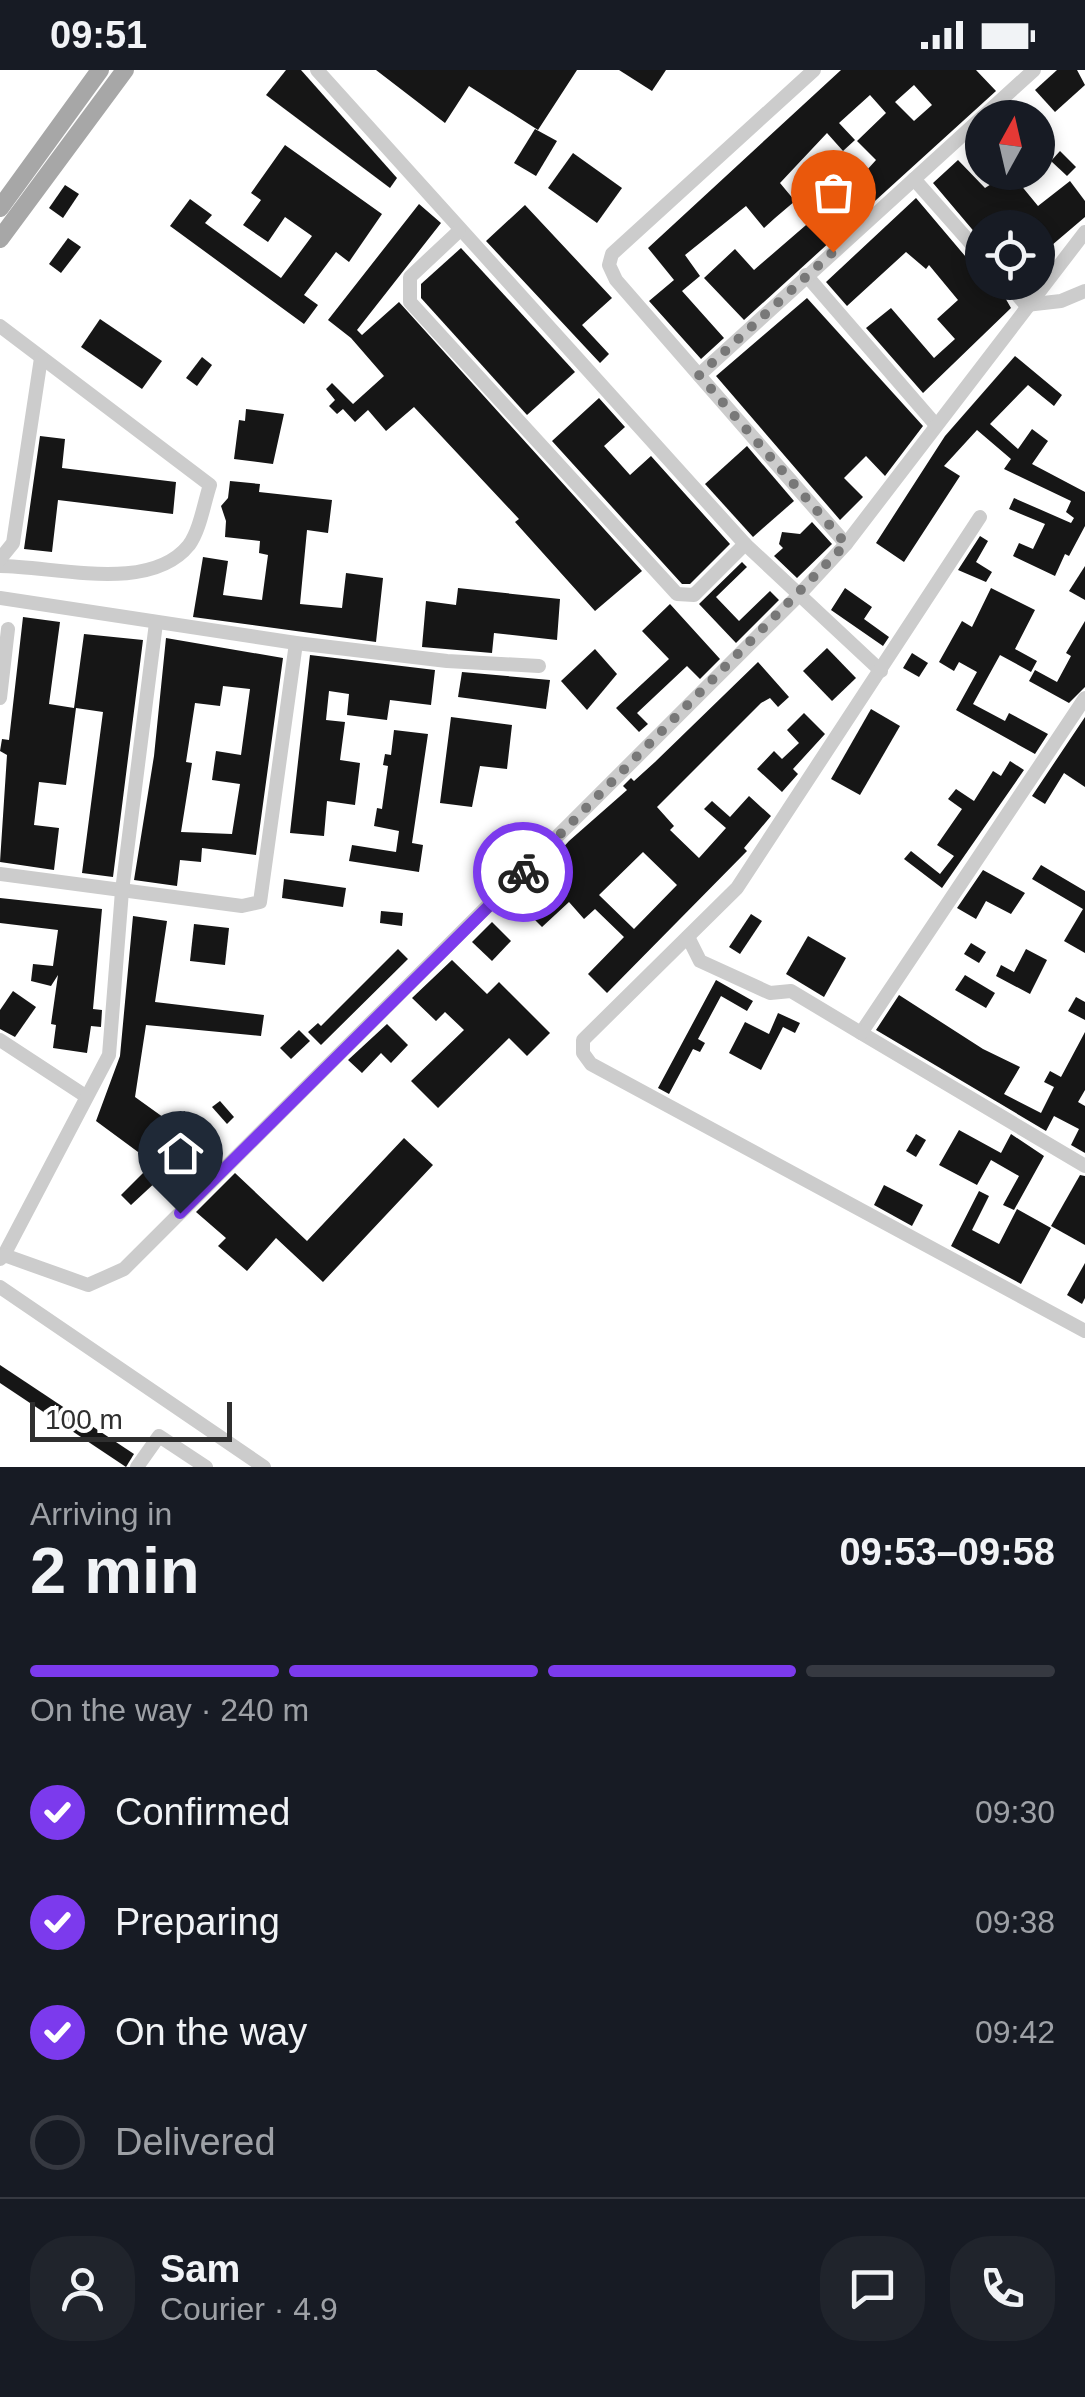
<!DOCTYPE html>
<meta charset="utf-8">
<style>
:root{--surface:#171b24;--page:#20242c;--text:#f1f3f6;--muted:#9ea1a6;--line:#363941;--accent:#7c3aed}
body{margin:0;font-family:Arial,sans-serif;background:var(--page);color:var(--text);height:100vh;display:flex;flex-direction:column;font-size:38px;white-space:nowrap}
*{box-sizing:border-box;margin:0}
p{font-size:32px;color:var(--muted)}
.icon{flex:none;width:55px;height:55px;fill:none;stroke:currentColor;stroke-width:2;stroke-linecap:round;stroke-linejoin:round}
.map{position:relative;height:1397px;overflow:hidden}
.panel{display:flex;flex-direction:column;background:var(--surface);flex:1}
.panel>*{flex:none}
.needle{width:65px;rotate:8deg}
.buttons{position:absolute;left:965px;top:30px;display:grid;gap:20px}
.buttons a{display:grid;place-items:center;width:90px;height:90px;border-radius:50%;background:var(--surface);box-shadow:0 5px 15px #0003;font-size:50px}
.scale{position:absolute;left:30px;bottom:25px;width:202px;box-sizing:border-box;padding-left:10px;border:5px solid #2f2f2f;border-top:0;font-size:28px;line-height:35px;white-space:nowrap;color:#2f2f2f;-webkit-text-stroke:8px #fff;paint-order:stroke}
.pin{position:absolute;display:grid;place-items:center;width:85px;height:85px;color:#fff;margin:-102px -42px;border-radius:50% 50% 50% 0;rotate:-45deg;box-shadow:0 0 10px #0007}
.pin .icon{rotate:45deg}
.courier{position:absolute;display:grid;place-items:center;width:100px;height:100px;margin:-50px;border:8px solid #7c3aed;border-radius:50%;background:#fff;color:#222;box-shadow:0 2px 12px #0007}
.headline em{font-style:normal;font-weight:700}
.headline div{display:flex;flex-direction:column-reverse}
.headline{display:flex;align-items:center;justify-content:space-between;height:170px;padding:0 30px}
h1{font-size:65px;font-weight:700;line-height:75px}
.bar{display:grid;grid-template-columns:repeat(4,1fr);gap:15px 10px;align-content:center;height:120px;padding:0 30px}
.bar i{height:12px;border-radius:8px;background:var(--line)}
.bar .on{background:var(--accent)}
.bar p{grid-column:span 4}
.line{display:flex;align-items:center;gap:25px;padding:0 30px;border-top:2px solid var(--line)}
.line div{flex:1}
.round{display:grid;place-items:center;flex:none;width:105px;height:105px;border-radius:40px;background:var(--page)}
ol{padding:0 30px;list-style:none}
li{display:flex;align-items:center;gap:30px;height:110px}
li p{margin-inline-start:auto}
li .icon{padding:10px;border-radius:50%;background:var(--accent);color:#fff;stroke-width:4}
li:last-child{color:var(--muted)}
li i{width:55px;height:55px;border:5px solid var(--line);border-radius:50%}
.status{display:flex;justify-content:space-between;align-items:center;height:70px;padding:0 50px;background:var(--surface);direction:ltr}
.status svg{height:28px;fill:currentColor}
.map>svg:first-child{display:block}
.building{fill:#161616;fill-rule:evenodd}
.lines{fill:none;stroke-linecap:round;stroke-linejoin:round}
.minor{stroke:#ccc;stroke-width:14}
.major{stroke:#a7a7a7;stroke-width:18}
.done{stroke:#787878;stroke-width:10;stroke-dasharray:0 18}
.route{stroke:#7c3aed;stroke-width:12}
</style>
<div class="status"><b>09:51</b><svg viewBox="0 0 49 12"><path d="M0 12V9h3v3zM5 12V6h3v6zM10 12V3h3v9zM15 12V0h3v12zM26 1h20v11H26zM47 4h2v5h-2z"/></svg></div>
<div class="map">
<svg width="1085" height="1397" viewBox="0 0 1085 1397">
<rect width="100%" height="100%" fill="#fff"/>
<g class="building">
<path d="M286 0H301L397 108 390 118 266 25Z"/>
<path d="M376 0H577L538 60 469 16 445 53Z"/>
<path d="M619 0H666L652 21Z"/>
<path d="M841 0H976L996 21 744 250 704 208 735 179 754 200 857 111 876 90 857 71 886 43 870 25 839 53 855 70 843 81 827 63 780 113 795 131 775 148 764 158 746 136 685 185 700 206 682 221 724 268 701 289 649 231 674 210 648 178ZM914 15 932 35 914 51 895 32Z"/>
<path d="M1057 0H1077L1085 15 1055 42 1035 20Z"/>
<path d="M535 59 557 71 536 106 514 93Z"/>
<path d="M285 75 382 144 349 192 336 182 304 225 318 235 304 254 170 156 190 129 212 145 205 153 281 208 312 166 285 147 268 172 243 155 261 130 251 123Z"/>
<path d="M1060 81 1076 97 1067 106 1051 91Z"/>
<path d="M573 83 622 118 597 153 548 118Z"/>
<path d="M958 90 985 118 1010 102 1038 136 1070 111 1085 131V147L1038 187V158H982V171L933 113Z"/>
<path d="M65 115 79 124 63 148 49 138Z"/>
<path d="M916 128 982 206V212H996L1011 238 923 323 866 258 891 238 934 288 955 269 937 249 958 230 929 195 926 199 906 182 847 236 826 212Z"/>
<path d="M419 134 441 153 357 260 362 265 399 232 642 501 595 541 515 452 519 449 414 337 386 361 368 340 355 352 343 339 337 344 329 336 335 330 326 319 332 313 353 334 384 306 351 268 328 250Z"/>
<path d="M525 135 612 228 582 255 609 284 600 293 486 171Z"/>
<path d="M68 168 81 177 61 203 49 194Z"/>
<path d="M461 178 575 302 527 345 421 228V214Z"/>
<path d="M807 228 923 356 885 406 866 386 844 408 863 427 840 450 716 306Z"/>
<path d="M100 249 162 291 142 319 81 277Z"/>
<path d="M1015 286 1062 325 1054 336 1028 315 990 354 1018 379 1032 359 1048 371 1032 394 1085 422V456L1069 486 1065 484 1055 506 1013 486 1019 473 1033 479 1045 454 1009 439 1014 428 1071 453 1074 448 1066 442 1071 431 1004 399 1011 389 977 360 944 396 960 406 904 492 876 473 945 366Z"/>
<path d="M202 287 212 295 197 316 186 308Z"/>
<path d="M599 328 625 357 604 376 630 405 651 386 730 474 690 514H682L552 371Z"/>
<path d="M246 339 284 344 273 394 234 389 239 350 245 351Z"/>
<path d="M40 366 65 369 62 398 176 412 173 444 58 430 52 482 24 479Z"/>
<path d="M747 376 794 431 753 467 705 414Z"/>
<path d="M230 411 260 414 259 422 332 430 328 463 307 460 300 534 342 538 346 503 383 508 376 572 193 547 203 487 228 491 223 525 262 530 268 485 259 483 260 471 225 467 226 451 221 436 228 428Z"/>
<path d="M812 452 832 474 797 508 774 486 783 478 779 474 782 462 800 464Z"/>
<path d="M980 466 988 471 976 492 992 502 986 512 958 500Z"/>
<path d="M742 492 747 497 716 527 739 551 770 521 779 530 736 573 699 534Z"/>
<path d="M1085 496V530L1069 521Z"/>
<path d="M458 518 560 529 557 570 494 563 492 583 422 577 426 531 456 535Z"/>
<path d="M845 518 872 537 864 549 889 567 883 576 831 540Z"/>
<path d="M991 518 1035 540 1015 579 1037 591 1031 602 1000 585 973 634 1005 651 1009 643 1048 664 1035 684 956 640 977 602 959 592 954 601 939 592 962 551 972 557Z"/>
<path d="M670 534 720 589 700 609 687 596 637 643 648 654 639 662 616 638 669 589 642 561Z"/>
<path d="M23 547 60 552 49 634 74 638 84 564 143 570 113 807 82 803 103 642 76 638 66 715 39 712 34 755 59 758 54 800 0 792 7 685 0 681 2 669 9 670Z"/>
<path d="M1085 551V617L1069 633 1029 611 1035 600 1057 612 1071 586 1066 583Z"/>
<path d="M166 568 283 588 256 785 202 778 201 792 180 790 177 816 134 810 154 686ZM223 616 250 619 241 685 216 681 212 710 240 714 232 764 181 762 192 693 186 692 195 633 220 636Z"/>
<path d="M827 578 856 608 832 631 803 601Z"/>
<path d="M595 579 617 604 587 640 561 611Z"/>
<path d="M912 583 928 593 919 607 903 598Z"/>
<path d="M310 585 435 600 431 635 390 630 387 650 347 645 349 624 329 621 326 650 345 652 340 690 360 693 355 735 327 731 324 766 290 763Z"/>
<path d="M758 592 789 627 778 637 770 628 761 633 657 737 674 756 670 760 699 788 726 758 704 739 712 731 730 747 749 726 771 746 744 778 747 781 607 923 588 904 624 867 595 839 584 849 569 832 542 857 515 830 569 771 627 720 623 716 631 708 634 711 655 692ZM643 782 677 815 634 859 599 825Z"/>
<path d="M462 602 550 610 546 639 458 627Z"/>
<path d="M871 639 900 656 860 725 831 709Z"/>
<path d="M804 643 825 664 793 699 798 704 782 722 757 699 774 681 782 689 799 673 787 660Z"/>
<path d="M451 647 512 655 507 699 480 696 472 737 440 733Z"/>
<path d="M1085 647V717L1064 703 1045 734 1032 726Z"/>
<path d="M394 660 428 664 412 773 423 775 419 802 349 791 352 775 396 782 399 761 374 756 377 738 382 739 388 696 383 695 385 684 391 685Z"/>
<path d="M1010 691 1024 700 942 818 904 789 911 781 940 804 954 786 937 775 962 739 948 729 956 719 974 731 993 701 1001 706Z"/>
<path d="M1041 795 1085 821V883L1064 871 1083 839 1032 809Z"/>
<path d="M983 800 1025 823 1011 844 986 831 976 849 957 838Z"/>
<path d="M284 809 346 818 343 837 282 828Z"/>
<path d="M0 828 102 839 93 939 102 940 101 957 91 956 87 983 53 978 56 955 51 954 58 905 51 916 31 911 33 894 53 896 58 860 0 853Z"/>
<path d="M381 841 403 843 402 856 380 853Z"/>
<path d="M751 844 762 851 740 884 729 877Z"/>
<path d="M133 846 167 851 155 932 264 945 261 966 146 955 135 1027 174 1055 184 1041 206 1056 186 1084 131 1135 121 1125 153 1093 96 1051 120 986Z"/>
<path d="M492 852 511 871 492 891 472 872Z"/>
<path d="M194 854 229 858 225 895 190 891Z"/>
<path d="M808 866 846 888 824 927 786 904Z"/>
<path d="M971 873 986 882 979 893 964 884Z"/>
<path d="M398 879 408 889 321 975 308 962 318 953 321 956Z"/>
<path d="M1026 879 1047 890 1030 924 996 906 1001 895 1014 902Z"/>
<path d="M452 890 487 924 499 912 550 963 527 986 509 968 438 1038 411 1011 464 960 445 942 436 951 412 928Z"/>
<path d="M965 905 995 923 986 938 955 920Z"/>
<path d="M716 910 753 931 747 941 721 926 698 969 705 973 700 982 693 979 669 1024 658 1018Z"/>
<path d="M13 921 36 937 15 967 0 959V940Z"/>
<path d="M899 925 983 979 1020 997 1004 1024 1041 1043 1054 1017 1044 1012 1050 1001 1061 1007 1085 962V1020L1078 1032 1085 1036V1083L1071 1075 1079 1059 1054 1046 1046 1061 876 960Z"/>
<path d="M1076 927 1085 932V950L1068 941Z"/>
<path d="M778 943 800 953 795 963 783 957 761 1000 729 983 745 952 769 964Z"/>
<path d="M387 954 408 975 391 993 381 983 362 1003 348 990Z"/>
<path d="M299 960 310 971 291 989 280 978Z"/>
<path d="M220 1031 234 1047 227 1054 212 1037Z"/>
<path d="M959 1060 1001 1083 1011 1064 1044 1086 1014 1140 1003 1135 1019 1106 991 1090 977 1115 939 1095Z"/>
<path d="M916 1064 926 1070 916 1087 906 1081Z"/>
<path d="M404 1068 433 1095 323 1212 276 1168 247 1201 218 1176 226 1168 196 1142 235 1103 307 1171Z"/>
<path d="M1080 1105 1085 1106V1175L1051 1156Z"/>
<path d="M884 1115 923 1135 912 1156 874 1135Z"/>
<path d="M979 1121 989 1126 972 1160 999 1174 1017 1139 1051 1158 1021 1214 951 1176Z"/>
<path d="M1085 1193V1228L1082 1234 1067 1225Z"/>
<path d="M0 1295 134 1384 126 1397 0 1313Z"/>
</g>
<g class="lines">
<g class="minor">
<path d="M317 0 745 474 881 601"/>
<path d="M814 0 612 184 609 195 616 210 846 474"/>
<path d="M914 109 982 186"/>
<path d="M459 161 410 207V232L677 524 694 525 745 474"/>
<path d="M806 205 935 354"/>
<path d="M1006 212 1026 235 1061 231 1085 221"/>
<path d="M0 256 210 415C204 433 200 460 189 475 150 524 55 496 0 496"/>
<path d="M699 305 1034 0"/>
<path d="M980 447 737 818 583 970V983L591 994 1085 1261"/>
<path d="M0 489 13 473 41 288"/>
<path d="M0 528 296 573 447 591 539 596"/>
<path d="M0 628 8 559"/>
<path d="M1085 628 861 963 1085 1096"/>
<path d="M0 804 242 836 260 832 296 573"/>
<path d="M688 867 700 891 770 923 791 921 861 963"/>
<path d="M0 970 84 1025"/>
<path d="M4 1185 109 985 122 821 156 553"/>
<path d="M0 1189 4 1185 88 1215 124 1199 797 527 846 474 1085 162"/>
<path d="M0 1217 264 1397"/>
<path d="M137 1397 159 1366 206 1397"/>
</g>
<g class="major">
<path d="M0 138 100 0"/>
<path d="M0 169 125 0"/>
</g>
</g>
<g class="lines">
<path class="done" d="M523 802 846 474 699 305 833 182"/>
<path class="route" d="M180 1143 523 802"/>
</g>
</svg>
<div class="buttons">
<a><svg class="needle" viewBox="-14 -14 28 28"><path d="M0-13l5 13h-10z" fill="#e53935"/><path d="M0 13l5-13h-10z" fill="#9ea1a6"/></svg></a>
<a><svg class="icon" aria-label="locate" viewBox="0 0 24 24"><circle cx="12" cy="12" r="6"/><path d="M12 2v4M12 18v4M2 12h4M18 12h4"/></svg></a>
</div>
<div class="scale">100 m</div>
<div class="pin" style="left:833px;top:182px;background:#ea580c"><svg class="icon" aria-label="bag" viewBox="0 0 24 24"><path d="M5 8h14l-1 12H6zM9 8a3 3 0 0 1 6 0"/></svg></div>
<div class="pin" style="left:180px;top:1143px;background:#1f2937"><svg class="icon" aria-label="home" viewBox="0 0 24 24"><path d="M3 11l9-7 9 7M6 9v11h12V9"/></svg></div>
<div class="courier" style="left:523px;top:802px"><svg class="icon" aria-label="bike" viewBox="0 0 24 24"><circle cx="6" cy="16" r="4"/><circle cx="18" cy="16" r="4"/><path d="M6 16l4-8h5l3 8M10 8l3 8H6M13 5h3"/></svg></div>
</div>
<section class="panel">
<div class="headline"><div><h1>2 min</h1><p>Arriving in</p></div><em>09:53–09:58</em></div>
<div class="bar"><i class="on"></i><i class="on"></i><i class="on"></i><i></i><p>On the way · 240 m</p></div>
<ol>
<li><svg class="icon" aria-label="check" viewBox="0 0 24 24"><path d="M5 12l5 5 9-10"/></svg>Confirmed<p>09:30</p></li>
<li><svg class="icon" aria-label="check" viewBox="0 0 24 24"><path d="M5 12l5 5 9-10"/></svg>Preparing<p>09:38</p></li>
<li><svg class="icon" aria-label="check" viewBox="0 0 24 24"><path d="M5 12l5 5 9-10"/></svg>On the way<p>09:42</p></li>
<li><i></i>Delivered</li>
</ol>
<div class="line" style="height:180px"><a class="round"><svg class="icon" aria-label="person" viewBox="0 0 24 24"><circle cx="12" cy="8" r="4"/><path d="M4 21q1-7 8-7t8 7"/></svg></a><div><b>Sam</b><p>Courier · 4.9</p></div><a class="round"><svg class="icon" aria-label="chat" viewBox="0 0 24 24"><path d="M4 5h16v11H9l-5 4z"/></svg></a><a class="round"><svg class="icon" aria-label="phone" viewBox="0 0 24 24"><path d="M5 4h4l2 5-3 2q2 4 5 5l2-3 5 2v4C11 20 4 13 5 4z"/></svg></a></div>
</section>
